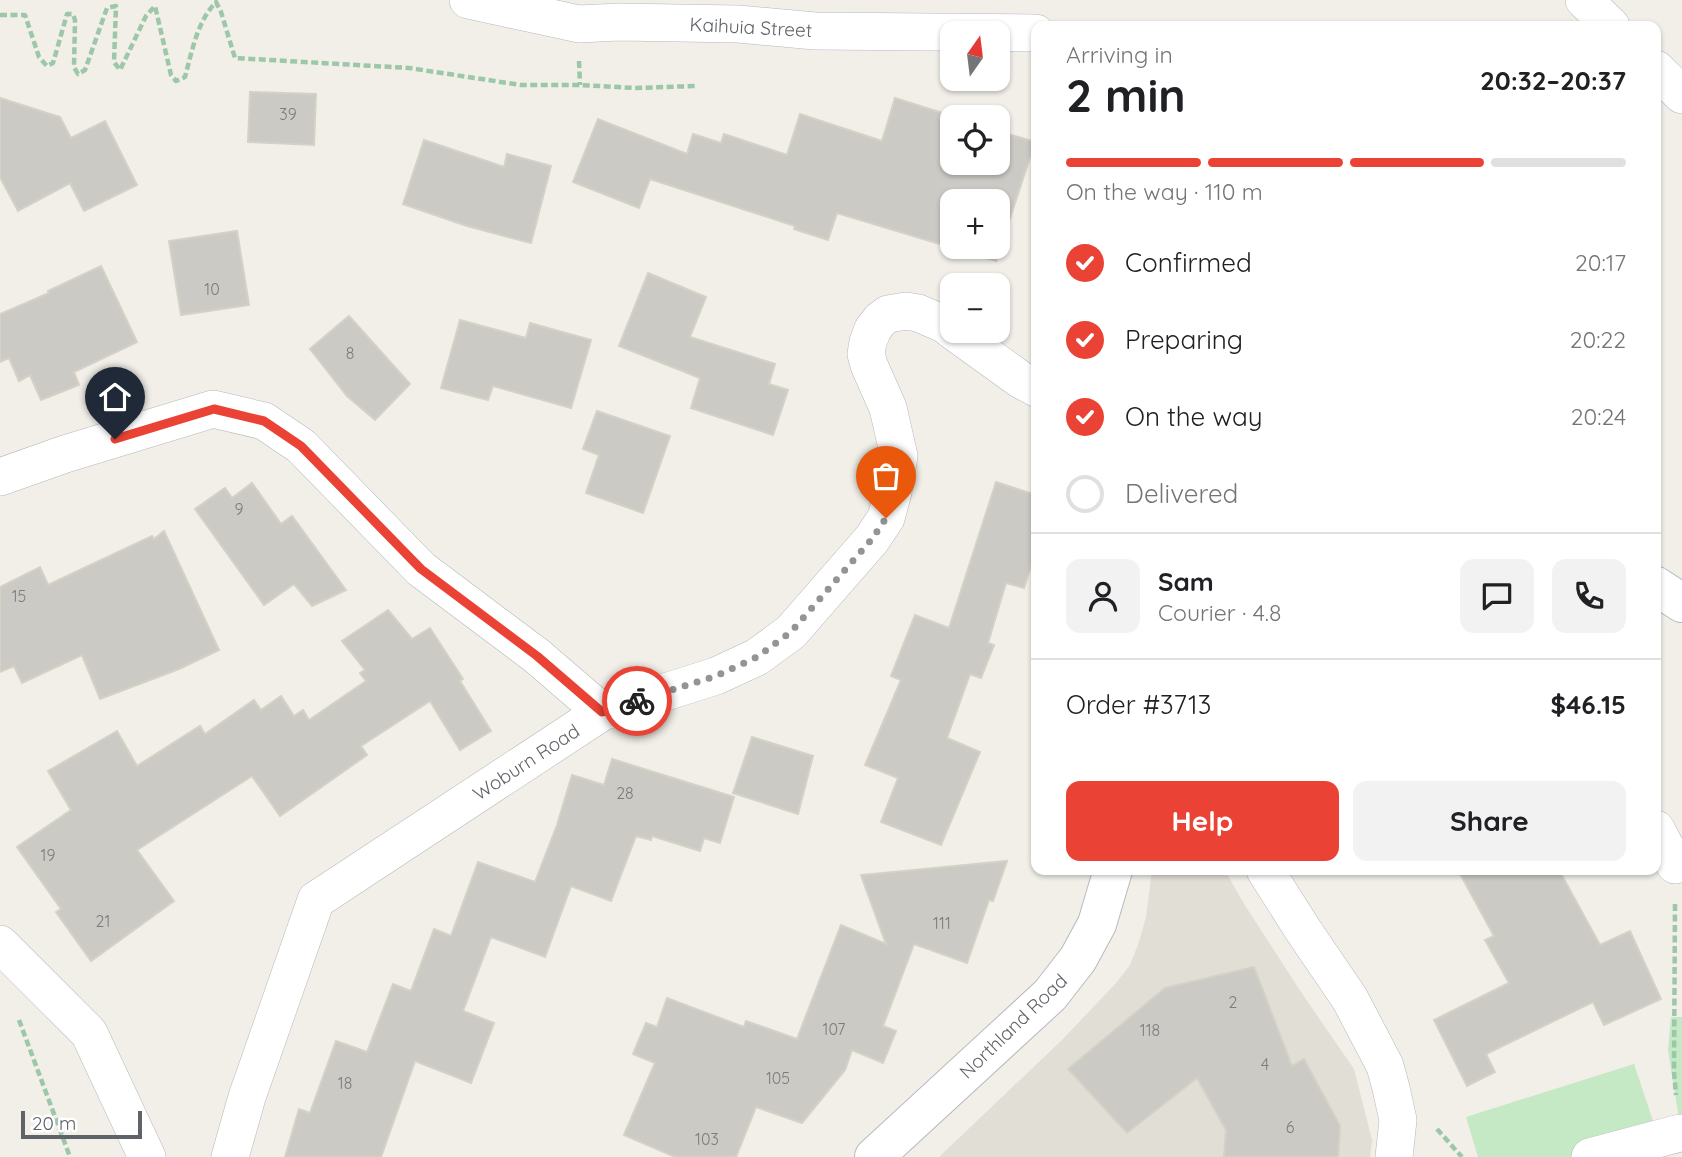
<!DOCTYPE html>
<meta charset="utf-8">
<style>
:root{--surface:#fff;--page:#f2f2f2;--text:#202124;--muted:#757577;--line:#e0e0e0;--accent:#ea4335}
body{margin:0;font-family:Quicksand,sans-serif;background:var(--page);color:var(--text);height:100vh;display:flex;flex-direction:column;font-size:26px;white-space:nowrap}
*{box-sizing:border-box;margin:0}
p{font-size:23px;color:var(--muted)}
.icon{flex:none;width:38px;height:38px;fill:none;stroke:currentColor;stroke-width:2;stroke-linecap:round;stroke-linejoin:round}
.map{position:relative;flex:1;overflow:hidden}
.drawer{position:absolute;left:1031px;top:21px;width:630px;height:854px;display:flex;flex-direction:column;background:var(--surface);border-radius:14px;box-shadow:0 2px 5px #0004}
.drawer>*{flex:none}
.needle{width:46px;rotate:14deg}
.buttons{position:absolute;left:940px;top:21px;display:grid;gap:14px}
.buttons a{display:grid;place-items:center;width:70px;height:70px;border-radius:14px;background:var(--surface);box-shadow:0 2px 5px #0004;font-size:35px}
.scale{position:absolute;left:21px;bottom:18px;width:121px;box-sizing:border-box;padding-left:7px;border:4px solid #5f6368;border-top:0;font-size:19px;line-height:24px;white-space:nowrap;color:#5f6368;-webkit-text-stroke:5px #fff;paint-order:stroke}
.pin{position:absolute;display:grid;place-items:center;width:60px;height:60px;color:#fff;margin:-72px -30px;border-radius:50% 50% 50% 0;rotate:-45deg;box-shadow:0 0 7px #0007}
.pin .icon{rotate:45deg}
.courier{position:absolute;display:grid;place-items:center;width:70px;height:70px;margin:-35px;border:5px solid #ea4335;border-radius:50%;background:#fff;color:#222;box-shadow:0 2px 9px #0007}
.summary em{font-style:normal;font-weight:700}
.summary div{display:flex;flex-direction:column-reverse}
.summary{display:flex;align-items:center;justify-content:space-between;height:119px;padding:0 35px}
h1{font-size:46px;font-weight:700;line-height:52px}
.bar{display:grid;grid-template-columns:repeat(4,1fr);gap:10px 7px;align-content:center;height:84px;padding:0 35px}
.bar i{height:9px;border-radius:5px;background:var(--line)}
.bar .selected{background:var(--accent)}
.bar p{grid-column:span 4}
.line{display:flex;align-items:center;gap:18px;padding:0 35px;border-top:2px solid var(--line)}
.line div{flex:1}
.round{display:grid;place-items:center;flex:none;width:74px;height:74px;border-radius:14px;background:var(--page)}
ol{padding:0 35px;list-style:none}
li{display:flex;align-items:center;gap:21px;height:77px}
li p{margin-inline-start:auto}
li .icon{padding:7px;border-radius:50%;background:var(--accent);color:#fff;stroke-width:4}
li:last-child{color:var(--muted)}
li i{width:38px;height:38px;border:4px solid var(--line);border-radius:50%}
.primary-button{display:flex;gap:14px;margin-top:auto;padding:14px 35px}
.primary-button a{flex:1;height:80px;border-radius:14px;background:var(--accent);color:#fff;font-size:28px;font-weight:700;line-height:80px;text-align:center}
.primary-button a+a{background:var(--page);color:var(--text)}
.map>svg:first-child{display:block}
.education{fill:#e1ded6}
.green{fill:#c5e8c5}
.building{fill:#cccac5;stroke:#d6d1c6;stroke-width:2;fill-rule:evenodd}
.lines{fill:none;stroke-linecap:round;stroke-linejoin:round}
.street-casing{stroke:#b5b8bc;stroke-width:38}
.secondary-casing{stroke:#b6babf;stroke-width:40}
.path{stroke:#9cc7a9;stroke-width:4.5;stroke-dasharray:7 3.5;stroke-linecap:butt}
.street{stroke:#fff;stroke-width:37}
.secondary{stroke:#fff;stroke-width:38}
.done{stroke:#929495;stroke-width:7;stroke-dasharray:0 12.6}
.route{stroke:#ea4335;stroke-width:9}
.labels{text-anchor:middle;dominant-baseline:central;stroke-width:6;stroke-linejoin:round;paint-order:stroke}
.number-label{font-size:16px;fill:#7a7d7f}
.street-label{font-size:19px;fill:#5f6368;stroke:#fff}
</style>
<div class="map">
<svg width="1682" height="1157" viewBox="0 0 1682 1157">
<rect width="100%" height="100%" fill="#f1efe8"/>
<path class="education" d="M1152 870H1225L1244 904 1303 995 1354 1069 1372 1140 1370 1157H939L1062 1040 1116 983 1130 965 1139 942 1146 917Z"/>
<g class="green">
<path d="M1671 1017H1682V1138L1668 1050Z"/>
<path d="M1634 1064 1665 1157H1478L1466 1117Z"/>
</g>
<g class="building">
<path d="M250 92 316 94 314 145 248 142Z"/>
<path d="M0 98 60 117 71 138 105 121 137 185 84 211 70 183 18 211 0 177Z"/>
<path d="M895 98 955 117H952V163H998V131L1035 142 996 261 837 213 828 240 794 229 795 226 650 179 639 208 573 182 598 119 687 154 693 134 721 143 724 134 787 155 800 114 882 141ZM952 201H998V247H952Z"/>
<path d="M424 140 504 167 507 154 551 166 531 243 467 226 403 204Z"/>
<path d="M237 231 249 305 181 315 169 241Z"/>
<path d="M101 266 137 342 74 372 79 385 41 400 30 375 19 381 9 358 0 362V314L49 293 48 291Z"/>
<path d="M648 273 706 297 690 337 775 364 769 384 788 390 773 435 691 408 700 378 619 346Z"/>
<path d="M349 316 410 384 375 420 347 396 310 349Z"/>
<path d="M460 320 526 338 530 323 591 340 571 408 493 386 488 400 441 388Z"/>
<path d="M597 411 670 436 643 513 586 493 599 455 583 449Z"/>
<path d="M996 482 1036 495V550L1024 588 1006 583 988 643 994 645 981 678 970 674 947 738 980 752 941 845 881 822 898 778 865 765 901 680 891 676 915 615 949 628Z"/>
<path d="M252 483 281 524 292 516 346 590 312 606 294 584 264 605 195 509 225 488 232 498Z"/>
<path d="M164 531 219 650 179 669 100 699 82 655 22 683 14 666 0 672V587L40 567 48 585 152 536 154 539Z"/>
<path d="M388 610 412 639 430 628 463 679 460 681 491 731 460 750 430 701 361 746 367 755 280 816 252 776 137 850 174 901 91 961 56 912 61 909 17 847 71 810 48 771 117 731 137 766 200 726 205 734 254 700 261 710 281 696 294 716 303 710 309 720 366 681 360 673 365 670 342 641Z"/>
<path d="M752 737 813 756 798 814 733 793Z"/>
<path d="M612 759 734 797 720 843 704 838 700 851 652 836 651 840 636 836 611 901 571 886 545 957 491 937 463 1011 494 1023 471 1083 415 1061 381 1157H285L299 1109 310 1113 336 1041 367 1052 393 984 411 991 434 929 451 936 478 862 535 882 557 825 572 775 604 785Z"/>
<path d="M1007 861 993 901 989 900 967 963 914 944 883 1026 896 1031 883 1063 852 1050 845 1070 802 1123 756 1107 736 1157H675L624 1135 655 1063 633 1054 646 1023 657 1027 667 998 744 1027 746 1021 797 1039 841 925 886 944 861 875Z"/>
<path d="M1458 870H1559L1600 945 1630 931 1661 999 1604 1025 1593 1002 1486 1054 1495 1072 1467 1086 1434 1020 1509 983 1485 940 1494 936Z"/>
<path d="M1254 967 1292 1066 1304 1059 1340 1126 1338 1157H1224L1226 1130 1197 1078 1127 1133 1068 1069 1165 988Z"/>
</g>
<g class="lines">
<g class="street-casing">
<g id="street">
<path d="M468 0 579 24 619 22 738 24 815 31 1036 33"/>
<path d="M1584 0 1611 26"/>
<path d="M1656 69 1682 95"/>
<path d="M953 331 1021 380 1036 388"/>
<path d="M0 477 65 454 213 409 264 421 301 446 421 569 537 656 602 712"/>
<path d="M1656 829 1675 865"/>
<path d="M1265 870 1303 930 1350 999 1385 1066 1391 1088 1398 1120 1394 1157"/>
<path d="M0 944 89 1033 147 1157"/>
<path d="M230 1157 247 1097 316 900 602 712 716 676 757 657 791 632 872 539 886 518 893 492 899 456 888 408 869 365 866 354 868 342 873 329 880 320 888 314 906 311 918 313 944 324 952 330"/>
<path d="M1590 1157 1680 1133"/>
</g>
</g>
<g class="secondary-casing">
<g id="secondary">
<path d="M1656 586 1682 603"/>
<path d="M874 1157 1050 995 1078 959 1097 924 1113 870"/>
</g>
</g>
<g class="path">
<path d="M0 15H25L39 57 47 66 53 63 67 14H73L75 20 74 67 78 74 85 70 107 8 116 6 114 62 120 70 146 16 155 6 171 75 176 81 185 77C192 51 197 22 216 2L221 12 235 58 409 68 521 85H580L635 88 696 86"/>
<path d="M579 61 580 85"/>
<path d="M1675 904 1674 1072 1676 1095"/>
<path d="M19 1020 70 1157"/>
<path d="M1437 1129 1462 1157"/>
</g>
<use href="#street" class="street"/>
<use href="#secondary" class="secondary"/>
</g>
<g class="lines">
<path class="done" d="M637 701 716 676 757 657 791 632 872 539 886 518"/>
<path class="route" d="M115 439 214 409 264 421 301 446 421 569 537 656 602 712 637 701"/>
</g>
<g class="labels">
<g class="number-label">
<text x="288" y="114">39</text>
<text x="212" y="289">10</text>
<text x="350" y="353">8</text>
<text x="239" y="509">9</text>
<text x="19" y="596">15</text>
<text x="625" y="793">28</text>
<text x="48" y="855">19</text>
<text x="103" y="921">21</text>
<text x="942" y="923">111</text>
<text x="1233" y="1002">2</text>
<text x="834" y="1029">107</text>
<text x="1150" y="1030">118</text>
<text x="1265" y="1064">4</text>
<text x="778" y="1078">105</text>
<text x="345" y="1083">18</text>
<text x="1290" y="1127">6</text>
<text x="707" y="1139">103</text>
</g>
<g class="street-label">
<text transform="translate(751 27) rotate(3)">Kaihuia Street</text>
<text transform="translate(526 762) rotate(-33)">Woburn Road</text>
<text transform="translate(1013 1026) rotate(-44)">Northland Road</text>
</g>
</g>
</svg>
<div class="buttons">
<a><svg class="needle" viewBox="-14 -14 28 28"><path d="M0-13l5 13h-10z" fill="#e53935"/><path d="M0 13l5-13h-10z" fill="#757577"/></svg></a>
<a><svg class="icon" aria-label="locate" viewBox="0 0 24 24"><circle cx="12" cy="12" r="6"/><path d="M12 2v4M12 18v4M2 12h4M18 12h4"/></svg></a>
<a>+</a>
<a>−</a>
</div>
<div class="scale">20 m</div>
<div class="pin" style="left:886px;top:518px;background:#ea580c"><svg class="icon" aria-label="bag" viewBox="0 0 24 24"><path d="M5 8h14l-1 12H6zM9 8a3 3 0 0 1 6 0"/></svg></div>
<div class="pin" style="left:115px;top:439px;background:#1f2937"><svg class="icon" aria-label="home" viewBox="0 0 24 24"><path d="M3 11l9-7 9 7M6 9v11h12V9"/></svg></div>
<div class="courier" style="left:637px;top:701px"><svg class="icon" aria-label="bike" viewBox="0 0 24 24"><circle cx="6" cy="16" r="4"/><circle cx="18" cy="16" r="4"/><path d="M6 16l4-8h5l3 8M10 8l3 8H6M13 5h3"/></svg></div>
<section class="drawer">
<div class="summary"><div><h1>2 min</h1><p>Arriving in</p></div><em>20:32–20:37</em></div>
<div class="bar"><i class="selected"></i><i class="selected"></i><i class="selected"></i><i></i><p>On the way · 110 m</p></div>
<ol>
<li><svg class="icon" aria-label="check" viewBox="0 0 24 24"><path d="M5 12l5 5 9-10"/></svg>Confirmed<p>20:17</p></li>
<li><svg class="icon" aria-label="check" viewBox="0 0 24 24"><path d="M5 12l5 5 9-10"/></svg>Preparing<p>20:22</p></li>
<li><svg class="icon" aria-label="check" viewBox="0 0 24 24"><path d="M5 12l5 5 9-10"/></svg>On the way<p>20:24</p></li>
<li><i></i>Delivered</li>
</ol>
<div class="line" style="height:126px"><a class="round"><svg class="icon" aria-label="person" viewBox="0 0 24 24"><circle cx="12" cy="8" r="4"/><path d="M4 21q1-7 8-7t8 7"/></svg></a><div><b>Sam</b><p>Courier · 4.8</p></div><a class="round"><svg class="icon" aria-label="chat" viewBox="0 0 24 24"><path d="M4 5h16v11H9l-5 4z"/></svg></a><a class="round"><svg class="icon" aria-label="phone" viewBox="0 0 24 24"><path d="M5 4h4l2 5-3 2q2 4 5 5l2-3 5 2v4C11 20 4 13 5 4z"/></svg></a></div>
<div class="line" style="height:91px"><div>Order #3713</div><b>$46.15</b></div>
<div class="primary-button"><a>Help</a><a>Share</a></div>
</section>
</div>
